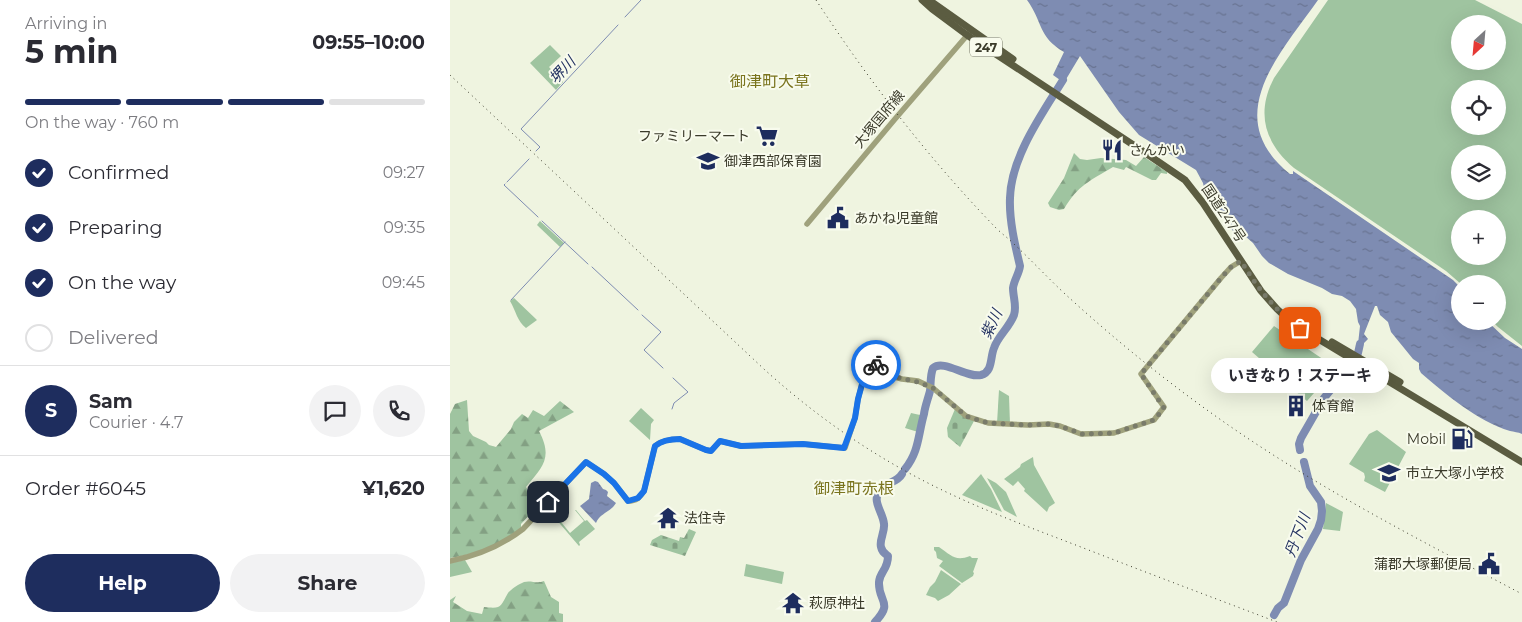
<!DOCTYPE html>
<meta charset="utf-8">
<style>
:root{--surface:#fff;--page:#f2f2f3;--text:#2b2b33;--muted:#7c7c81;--line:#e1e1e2;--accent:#1e2d5e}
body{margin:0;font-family:Montserrat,"Noto Sans JP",sans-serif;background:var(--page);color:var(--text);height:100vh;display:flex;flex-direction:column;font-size:19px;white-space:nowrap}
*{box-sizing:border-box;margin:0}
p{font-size:16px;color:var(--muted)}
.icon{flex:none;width:28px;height:28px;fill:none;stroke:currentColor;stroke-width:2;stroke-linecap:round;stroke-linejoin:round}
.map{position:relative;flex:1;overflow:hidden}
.details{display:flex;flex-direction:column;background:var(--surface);width:450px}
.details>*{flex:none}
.needle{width:32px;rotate:206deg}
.fabs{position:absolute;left:1001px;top:15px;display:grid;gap:10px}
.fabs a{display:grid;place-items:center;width:55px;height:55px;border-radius:50%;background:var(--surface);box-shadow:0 5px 20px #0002;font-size:25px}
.pin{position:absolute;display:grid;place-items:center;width:42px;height:42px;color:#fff;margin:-21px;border-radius:10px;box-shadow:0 2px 8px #0006}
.courier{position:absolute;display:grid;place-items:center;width:50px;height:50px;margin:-25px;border:4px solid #1a73e8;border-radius:50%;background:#fff;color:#222;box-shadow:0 1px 6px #0007}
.bubble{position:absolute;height:35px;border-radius:18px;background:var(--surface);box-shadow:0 5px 20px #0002;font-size:16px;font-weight:700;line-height:35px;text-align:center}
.summary em{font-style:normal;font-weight:700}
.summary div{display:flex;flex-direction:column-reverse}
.summary{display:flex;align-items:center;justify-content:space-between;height:85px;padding:0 25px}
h1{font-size:32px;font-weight:700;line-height:38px}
.bar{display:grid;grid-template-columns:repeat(4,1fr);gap:8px 5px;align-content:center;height:60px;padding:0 25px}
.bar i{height:6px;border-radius:4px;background:var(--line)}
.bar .active{background:var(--accent)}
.bar p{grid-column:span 4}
.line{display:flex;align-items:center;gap:12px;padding:0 25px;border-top:1px solid var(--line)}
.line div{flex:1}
.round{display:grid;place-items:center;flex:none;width:52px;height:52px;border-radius:26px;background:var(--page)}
ol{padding:0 25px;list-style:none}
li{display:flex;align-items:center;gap:15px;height:55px}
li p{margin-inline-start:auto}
li .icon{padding:5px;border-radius:50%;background:var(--accent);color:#fff;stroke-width:4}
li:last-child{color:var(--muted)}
li i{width:28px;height:28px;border:2px solid var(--line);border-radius:50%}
.primary-button{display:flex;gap:10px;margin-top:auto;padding:10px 25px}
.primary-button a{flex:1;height:58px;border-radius:30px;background:var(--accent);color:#fff;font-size:20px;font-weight:700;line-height:58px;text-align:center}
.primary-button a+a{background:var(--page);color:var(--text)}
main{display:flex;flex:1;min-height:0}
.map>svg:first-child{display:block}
.green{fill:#9fc4a0;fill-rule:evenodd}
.forest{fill:url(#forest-firs)}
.cemetery{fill:url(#cemetery-stones)}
.water{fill:url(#water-ripples)}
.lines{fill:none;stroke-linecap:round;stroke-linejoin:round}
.stream{stroke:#7e8cb2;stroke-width:1}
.river{stroke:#7e8cb2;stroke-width:8}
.secondary{stroke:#9fa17c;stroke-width:5.5}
.highway{stroke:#5b5c41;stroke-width:7}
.rail{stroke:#3a3a2a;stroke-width:1;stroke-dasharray:1 4;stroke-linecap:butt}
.done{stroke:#797b6a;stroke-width:5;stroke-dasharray:0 9}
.route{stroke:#1a73e8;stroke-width:6}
.labels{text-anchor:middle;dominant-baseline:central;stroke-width:4;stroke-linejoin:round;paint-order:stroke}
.shield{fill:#f8fbed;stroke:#737464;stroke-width:1}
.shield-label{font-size:12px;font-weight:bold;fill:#3a3a2a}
.street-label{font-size:14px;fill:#3a3a2a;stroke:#f8fbed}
.poi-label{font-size:14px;fill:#3a3a2a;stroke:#f8fbed;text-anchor:start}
.water-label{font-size:15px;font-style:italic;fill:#1e2d5e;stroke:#f8fbed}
.quarter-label{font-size:16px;fill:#7a741e;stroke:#f8fbed}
</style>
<main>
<section class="details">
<div class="summary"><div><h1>5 min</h1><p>Arriving in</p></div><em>09:55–10:00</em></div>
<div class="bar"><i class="active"></i><i class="active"></i><i class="active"></i><i></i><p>On the way · 760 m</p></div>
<ol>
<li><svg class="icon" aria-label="check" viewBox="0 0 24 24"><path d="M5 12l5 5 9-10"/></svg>Confirmed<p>09:27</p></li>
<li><svg class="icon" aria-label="check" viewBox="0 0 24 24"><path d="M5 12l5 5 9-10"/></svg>Preparing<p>09:35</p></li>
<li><svg class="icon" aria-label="check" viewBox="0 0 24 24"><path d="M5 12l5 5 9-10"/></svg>On the way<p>09:45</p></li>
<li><i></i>Delivered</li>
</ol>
<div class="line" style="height:90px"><b class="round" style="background:var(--accent);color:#fff">S</b><div><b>Sam</b><p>Courier · 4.7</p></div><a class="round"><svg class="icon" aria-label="chat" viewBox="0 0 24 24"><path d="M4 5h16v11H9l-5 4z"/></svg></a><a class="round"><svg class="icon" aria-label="phone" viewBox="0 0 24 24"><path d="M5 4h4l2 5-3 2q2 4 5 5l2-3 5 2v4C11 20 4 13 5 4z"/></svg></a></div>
<div class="line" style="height:65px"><div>Order #6045</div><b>¥1,620</b></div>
<div class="primary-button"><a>Help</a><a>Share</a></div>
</section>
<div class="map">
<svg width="1072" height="622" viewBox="0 0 1072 622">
<defs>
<pattern id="forest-firs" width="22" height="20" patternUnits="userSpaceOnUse" patternTransform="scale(1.25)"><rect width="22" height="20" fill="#9fc4a0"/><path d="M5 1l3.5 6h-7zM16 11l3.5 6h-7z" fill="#83a083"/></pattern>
<pattern id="cemetery-stones" width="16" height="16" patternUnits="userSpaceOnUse" patternTransform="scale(1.25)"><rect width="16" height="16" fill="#9fc4a0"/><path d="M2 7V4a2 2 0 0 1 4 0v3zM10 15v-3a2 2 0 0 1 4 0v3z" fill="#83a083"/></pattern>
<pattern id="water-ripples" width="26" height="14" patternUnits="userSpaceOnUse" patternTransform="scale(1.25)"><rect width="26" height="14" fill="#7e8cb2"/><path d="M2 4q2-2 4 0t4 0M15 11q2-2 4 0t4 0" fill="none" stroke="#687391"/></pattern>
</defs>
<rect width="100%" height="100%" fill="#eff4e0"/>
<g class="green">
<path d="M878 0H1025L1072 24V346L1048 327 1042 321H1048V284H1011L996 271 844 168C814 142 806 113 824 78ZM1010 24H1048V61H1010ZM1010 89H1048V126H1010ZM1010 154H1048V191H1010ZM1010 219H1048V256H1010Z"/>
<path d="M100 45 111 56 99 67 113 82 106 90 80 63Z"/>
<path d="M90 221 114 243 110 247 87 225Z"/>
<path d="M64 298 87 320 76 328C67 321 66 311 60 301Z"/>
<path d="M824 326 886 368 857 401 816 367 817 365 802 352Z"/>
<path d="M549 390 559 396 560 424 547 423Z"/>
<path d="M191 408 204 420 201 424 200 440 179 421Z"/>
<path d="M461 413 470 415 468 432 455 428Z"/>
<path d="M927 430 956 452 935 492 914 481 915 477 914 473 899 464 919 434Z"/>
<path d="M583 457 584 465 605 503 599 507 597 512 574 491 575 489 568 481 563 486 554 479 570 467 571 464Z"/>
<path d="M531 474 541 489 552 512 512 495Z"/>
<path d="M537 478 546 483 556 492 567 517 554 510Z"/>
<path d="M876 503 893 512 890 531 873 529Z"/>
<path d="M125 510H126L135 521 137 520 145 529 129 542 130 545 129 546 105 518 107 517 120 533 134 521Z"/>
<path d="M484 547H489C501 555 505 562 520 556L522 558H528L523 572 524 573 523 576 512 583 489 566 493 561 487 558 486 552 484 550Z"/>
<path d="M15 560 22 572 0 577V563Z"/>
<path d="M296 564 334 572 332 584 294 576Z"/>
<path d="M491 570 511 584 499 595 488 601 485 598 476 595 480 587 485 582Z"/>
</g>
<g class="forest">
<path d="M624 153 630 159 637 160 651 158 676 160 686 166 694 157 717 172V174L711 173 706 180H702L676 167 674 170 663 167C640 181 628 185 614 209L609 210 600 207 598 203 614 178Z"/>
<path d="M17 400 19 431 23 436 36 442 39 445 46 447 61 429 64 422 72 414 78 418 83 410 94 416 110 401 124 412 89 431C103 458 93 466 76 487L84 502 85 509 71 524V528C51 545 25 554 0 558V414L5 404Z"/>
<path d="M94 581 101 597 109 602V613L113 614V622H0V600L6 596 3 602 17 611 32 614 34 607C52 609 50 607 58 593 61 589 69 584 74 582 81 580 87 584 94 581Z"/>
</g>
<g class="cemetery">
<path d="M505 409 524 421 510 447 498 437 497 428Z"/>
<path d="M239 529 246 532 235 556 200 545 202 540 211 535 229 541 230 537 234 538Z"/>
</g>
<g class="water">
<path d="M577 0H868C830 54 769 117 840 174H843V171L1003 280 1010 287V321H1037L1055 338 1072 349V434C1068 432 1064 432 1060 431 1027 421 997 395 971 373L969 369V363L963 359 941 332 938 322 930 315 927 306H925L914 334 918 339 912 345 908 344 910 326 908 322 906 309 900 301 892 296 882 294 872 288 838 274 819 263 812 256 803 243 795 236 783 231 754 188 753 183 746 170 689 135 669 112 630 56 615 81 611 79 610 80 603 75 614 52C588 37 593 22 577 0Z"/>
<path d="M145 481 148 482 153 489 156 490 158 492 157 496 166 503C161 512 150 513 146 523L130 506 139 499 141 483Z"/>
</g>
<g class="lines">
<g class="stream">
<path d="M175 17 191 0"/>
<path d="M86 151 90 147 71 129 168 25"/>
<path d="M57 182 79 159"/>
<path d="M55 184 54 185 88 217"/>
<path d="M92 221 138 264"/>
<path d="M142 267 188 310"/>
<path d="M61 300 115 242"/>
<path d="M192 315 211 332 194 350 213 368"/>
<path d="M222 409 224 403 238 392 223 378"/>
</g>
<g class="river">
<path d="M908 353 910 344"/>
<path d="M850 450 849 444 851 438 874 398 902 364"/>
<path d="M455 469C469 452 468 435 474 414 475 406 478 399 480 391 481 383 480 376 483 368 494 359 516 378 531 375 543 372 540 357 544 348 548 336 559 328 564 315 567 306 563 297 563 288 564 280 569 274 570 266 565 245 559 220 560 198 561 157 592 114 613 80"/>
<path d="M824 615 828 608 834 603 851 560 868 529 871 520 872 511 871 502 860 486 854 462"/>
<path d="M425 622C444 602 428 602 429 582 430 571 438 570 438 556 434 553 432 552 431 547 429 540 435 532 434 524 433 512 421 501 430 490 436 482 447 483 452 474"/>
</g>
<g class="secondary">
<path d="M357 224 445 119 520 32"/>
<path d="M0 561C27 556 51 546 73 529L136 462 154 474 164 483 178 501C186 501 190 498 194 491L205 446C211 441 222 439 230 439L256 450 261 451 270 441 291 446 353 444 395 448 405 418 408 399 418 362 435 369 441 376 452 379 468 381 483 388 516 416 538 423 578 425 599 424 610 426 631 434 664 433 704 420 714 407 691 374 771 278 781 267 791 261"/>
</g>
<g class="highway">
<path d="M472 0 482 9 517 35 697 154 735 180 753 203 811 291 827 309 842 323 1072 462"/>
<path d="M479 0 563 59"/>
<path d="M882 342 950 382"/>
</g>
<g class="rail">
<path d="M366 0C419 81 479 159 546 228 552 234 558 238 564 244 581 260 597 277 614 293 676 350 743 403 814 449 897 503 985 548 1072 594"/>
<path d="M0 75 315 370C368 418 426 458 490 489 537 512 587 530 636 549 700 574 764 598 827 622"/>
</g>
</g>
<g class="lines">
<path class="done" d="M426 365 435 369 442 376 468 382 483 388 516 416 538 423 578 425 599 424 610 426 632 434 664 433 704 420 714 408 691 374 771 278 781 267 791 261C807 287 825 311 850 328"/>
<path class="route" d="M98 502 136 462 154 474 164 483 178 501 188 498 194 491 205 446C211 441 222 439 230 439L256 450 261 451 270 441 291 446 353 444 394 448 405 418 408 399 418 362 426 365"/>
</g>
<defs>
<g id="supermarket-bare" transform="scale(1.725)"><path d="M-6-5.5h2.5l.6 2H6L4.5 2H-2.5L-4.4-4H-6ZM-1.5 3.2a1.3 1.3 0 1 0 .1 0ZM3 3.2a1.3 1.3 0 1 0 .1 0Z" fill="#1e2d5e" stroke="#f8fbed" stroke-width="2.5" paint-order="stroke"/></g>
<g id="restaurant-bare" transform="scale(1.725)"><path d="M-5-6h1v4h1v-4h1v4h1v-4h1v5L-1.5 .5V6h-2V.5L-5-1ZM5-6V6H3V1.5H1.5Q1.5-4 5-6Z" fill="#1e2d5e" stroke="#f8fbed" stroke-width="2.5" paint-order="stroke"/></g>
<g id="school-bare" transform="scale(1.725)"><path d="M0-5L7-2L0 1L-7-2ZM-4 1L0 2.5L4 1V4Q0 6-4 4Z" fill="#1e2d5e" stroke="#f8fbed" stroke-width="2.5" paint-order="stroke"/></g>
<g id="civic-bare" transform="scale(1.725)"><path d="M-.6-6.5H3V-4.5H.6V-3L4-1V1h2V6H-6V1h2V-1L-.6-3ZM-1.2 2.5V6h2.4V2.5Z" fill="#1e2d5e" stroke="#f8fbed" stroke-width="2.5" paint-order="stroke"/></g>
<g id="building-bare" transform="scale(1.725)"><path d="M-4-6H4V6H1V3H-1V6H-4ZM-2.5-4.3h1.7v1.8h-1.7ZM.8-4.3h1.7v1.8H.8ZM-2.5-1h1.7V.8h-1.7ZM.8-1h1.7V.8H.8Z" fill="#1e2d5e" stroke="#f8fbed" stroke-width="2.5" paint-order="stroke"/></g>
<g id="fuel-bare" transform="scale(1.725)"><path d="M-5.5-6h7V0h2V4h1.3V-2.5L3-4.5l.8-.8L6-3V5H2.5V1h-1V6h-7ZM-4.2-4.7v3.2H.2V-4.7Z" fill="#1e2d5e" stroke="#f8fbed" stroke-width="2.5" paint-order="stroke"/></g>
<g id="temple-bare" transform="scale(1.725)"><path d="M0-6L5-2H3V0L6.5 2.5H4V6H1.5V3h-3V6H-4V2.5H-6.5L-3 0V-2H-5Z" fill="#1e2d5e" stroke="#f8fbed" stroke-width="2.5" paint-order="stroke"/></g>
</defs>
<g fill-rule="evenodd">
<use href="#supermarket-bare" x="317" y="136"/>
<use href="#restaurant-bare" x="662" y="150"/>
<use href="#school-bare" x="258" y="161"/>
<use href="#civic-bare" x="388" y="218"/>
<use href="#building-bare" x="846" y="406"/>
<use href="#fuel-bare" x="1012" y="439"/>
<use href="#school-bare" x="939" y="473"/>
<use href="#temple-bare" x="218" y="518"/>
<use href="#civic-bare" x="1039" y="564"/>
<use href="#temple-bare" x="343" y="603"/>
</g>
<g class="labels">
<rect class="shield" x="520" y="37.5" width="32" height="19" rx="4"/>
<g class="shield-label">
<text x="536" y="47">247</text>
</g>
<g class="street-label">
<text transform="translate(429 119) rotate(-50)">大塚国府線</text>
<text transform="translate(774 213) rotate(56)">国道247号</text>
</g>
<g class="poi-label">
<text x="300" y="136" text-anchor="end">ファミリーマート</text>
<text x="679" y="150">さんかい</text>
<text x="274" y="161">御津西部保育園</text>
<text x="404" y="218">あかね児童館</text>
<text x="862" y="406">体育館</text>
<text x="996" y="439" text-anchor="end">Mobil</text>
<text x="956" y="473">市立大塚小学校</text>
<text x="234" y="518">法住寺</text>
<text x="1022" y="564" text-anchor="end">蒲郡大塚郵便局</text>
<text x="359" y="603">萩原神社</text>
</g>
<g class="water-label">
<text transform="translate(112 70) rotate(-47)">堺川</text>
<text transform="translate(541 324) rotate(-65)">紫川</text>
<text transform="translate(847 535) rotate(-69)">丹下川</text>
</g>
<g class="quarter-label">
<text x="320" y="81">御津町大草</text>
<text x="404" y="488">御津町赤根</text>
</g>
</g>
</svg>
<div class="fabs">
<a><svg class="needle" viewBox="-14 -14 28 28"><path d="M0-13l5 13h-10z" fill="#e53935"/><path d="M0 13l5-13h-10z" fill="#7c7c81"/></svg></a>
<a><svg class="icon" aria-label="locate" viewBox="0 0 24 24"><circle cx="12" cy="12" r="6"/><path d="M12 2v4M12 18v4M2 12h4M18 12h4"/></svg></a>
<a><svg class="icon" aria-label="layers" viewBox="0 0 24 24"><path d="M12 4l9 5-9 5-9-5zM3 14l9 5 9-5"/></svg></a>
<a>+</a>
<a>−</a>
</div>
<div class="pin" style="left:850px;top:328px;background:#ea580c"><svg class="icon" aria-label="bag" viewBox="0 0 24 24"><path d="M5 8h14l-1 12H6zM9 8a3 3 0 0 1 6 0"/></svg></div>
<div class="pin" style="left:98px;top:502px;background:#1f2937"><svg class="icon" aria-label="home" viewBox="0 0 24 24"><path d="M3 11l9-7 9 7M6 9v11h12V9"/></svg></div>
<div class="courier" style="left:426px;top:365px"><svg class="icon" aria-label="bike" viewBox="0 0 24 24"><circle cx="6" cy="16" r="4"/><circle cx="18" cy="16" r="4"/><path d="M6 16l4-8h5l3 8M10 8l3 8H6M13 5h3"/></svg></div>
<div class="bubble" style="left:761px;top:358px;width:178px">いきなり！ステーキ</div>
</div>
</main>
